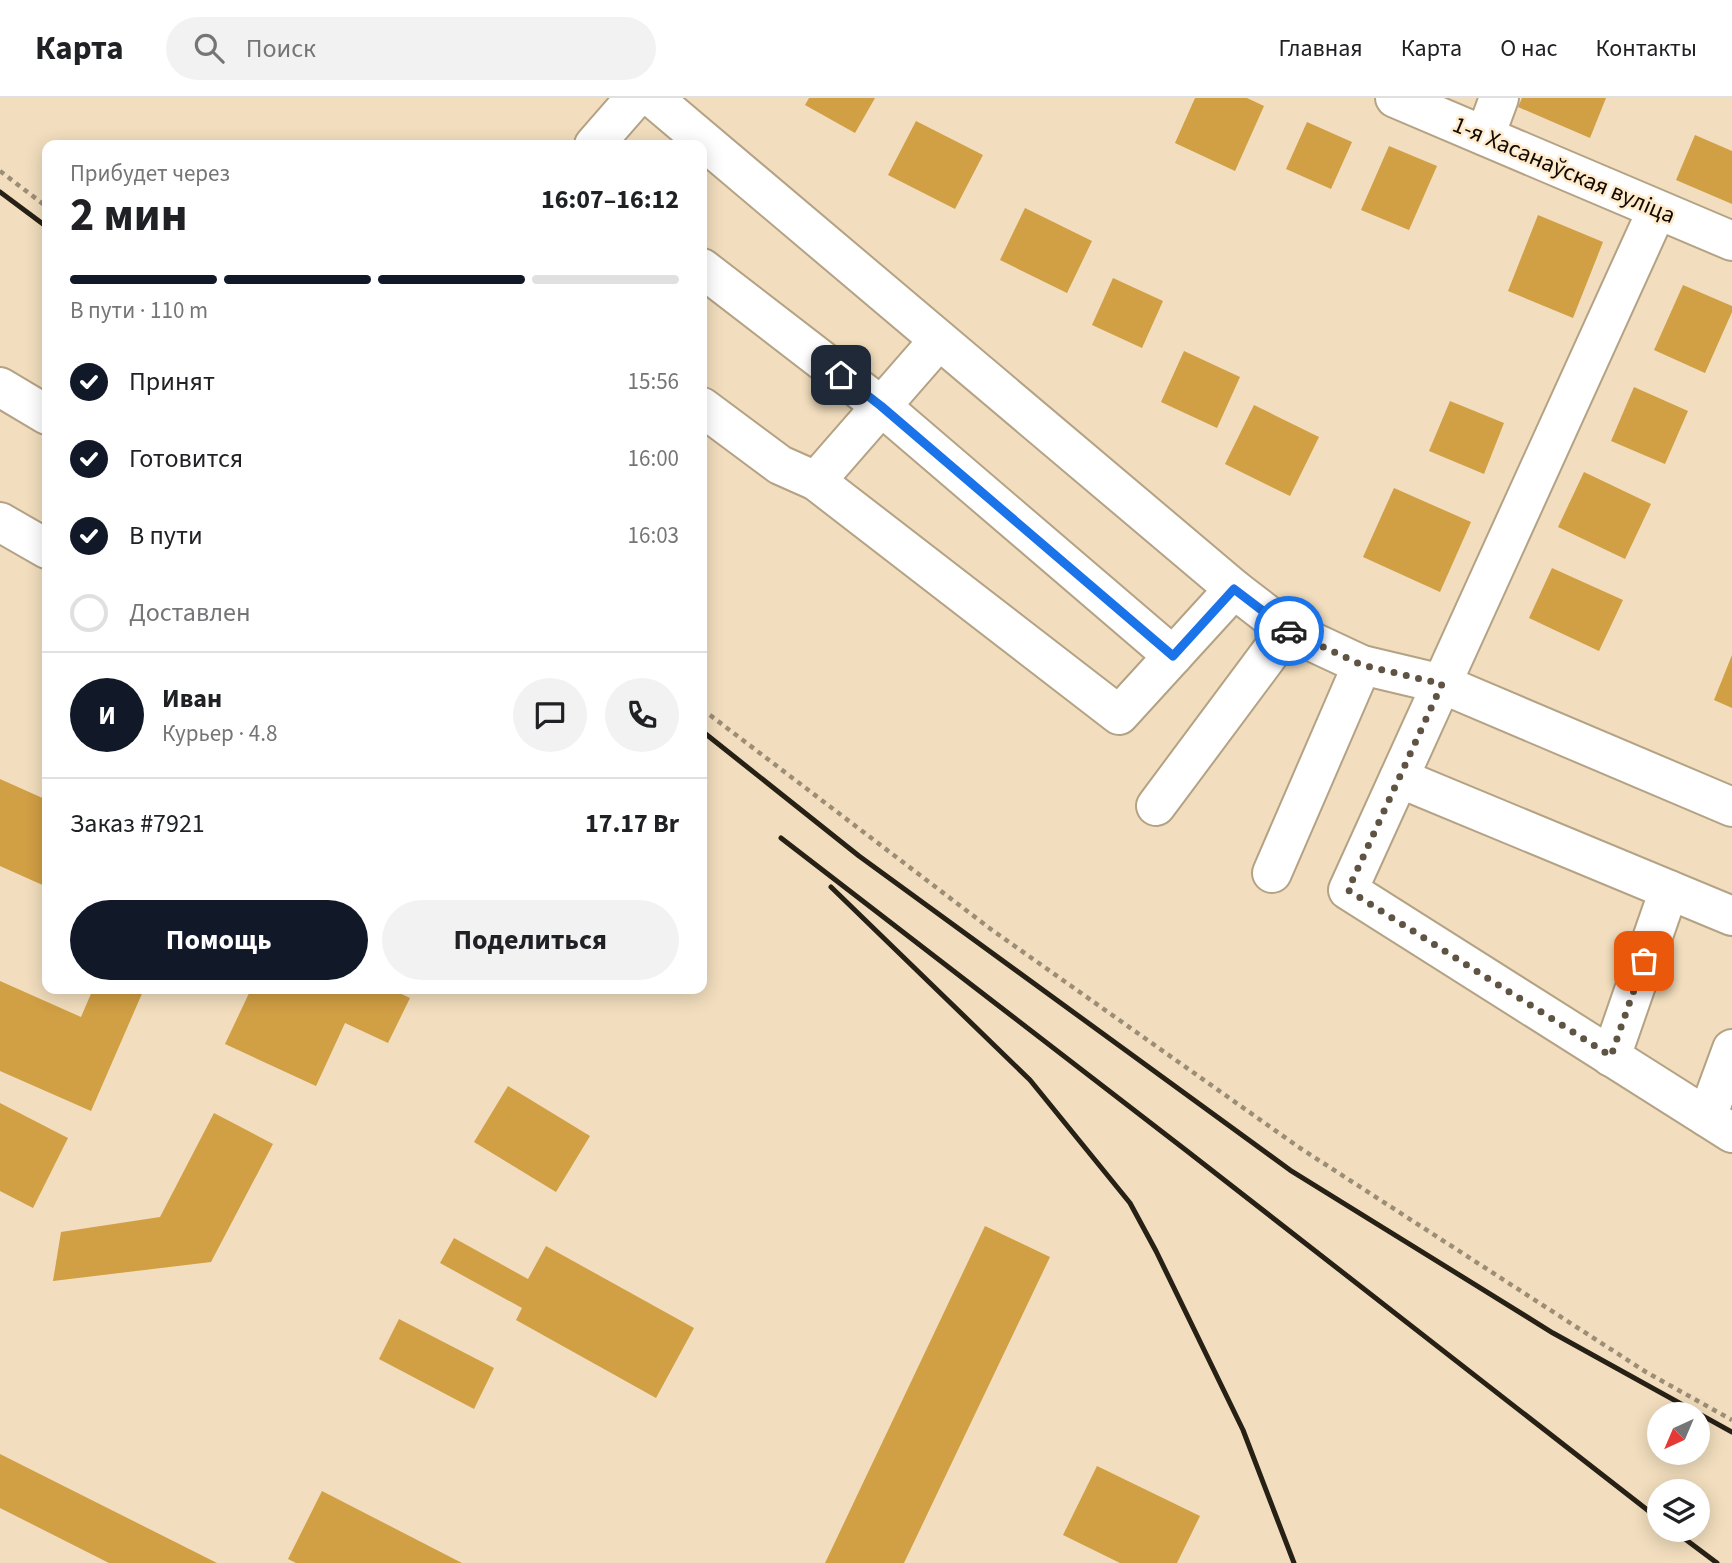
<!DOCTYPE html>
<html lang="ru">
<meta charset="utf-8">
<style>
:root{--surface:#fff;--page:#f2f2f2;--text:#202124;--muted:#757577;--line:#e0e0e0;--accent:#111827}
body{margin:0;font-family:"Source Sans 3",sans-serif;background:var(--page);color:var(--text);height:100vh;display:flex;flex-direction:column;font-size:26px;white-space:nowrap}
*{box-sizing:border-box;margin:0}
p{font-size:23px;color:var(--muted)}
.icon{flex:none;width:38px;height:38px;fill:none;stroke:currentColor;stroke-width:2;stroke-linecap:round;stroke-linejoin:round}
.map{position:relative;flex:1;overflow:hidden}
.panel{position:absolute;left:42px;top:42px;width:665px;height:854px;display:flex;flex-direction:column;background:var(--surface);border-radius:14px;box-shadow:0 4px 18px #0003}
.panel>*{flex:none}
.needle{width:46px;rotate:224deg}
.controls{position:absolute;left:1647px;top:1304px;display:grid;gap:14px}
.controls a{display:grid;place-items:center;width:63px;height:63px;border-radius:50%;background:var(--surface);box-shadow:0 4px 18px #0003;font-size:35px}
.pin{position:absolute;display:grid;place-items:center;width:60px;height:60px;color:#fff;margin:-30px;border-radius:14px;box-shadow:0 4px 10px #0006}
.courier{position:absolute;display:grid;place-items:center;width:70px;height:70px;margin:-35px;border:5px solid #1a73e8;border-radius:50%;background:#fff;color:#222;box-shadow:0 2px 9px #0007}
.head em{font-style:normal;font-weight:700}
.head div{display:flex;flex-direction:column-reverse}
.head{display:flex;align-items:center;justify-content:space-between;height:119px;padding:0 28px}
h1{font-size:46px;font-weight:700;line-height:52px}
.bar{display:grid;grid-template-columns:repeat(4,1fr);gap:10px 7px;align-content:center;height:84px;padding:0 28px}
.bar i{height:9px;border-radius:5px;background:var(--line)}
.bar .selected{background:var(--accent)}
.bar p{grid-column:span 4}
.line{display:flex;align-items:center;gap:18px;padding:0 28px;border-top:2px solid var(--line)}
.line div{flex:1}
.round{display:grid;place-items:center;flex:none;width:74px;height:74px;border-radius:37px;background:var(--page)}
ol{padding:0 28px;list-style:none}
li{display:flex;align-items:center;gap:21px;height:77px}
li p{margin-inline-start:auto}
li .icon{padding:7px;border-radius:50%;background:var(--accent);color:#fff;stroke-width:4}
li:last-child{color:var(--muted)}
li i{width:38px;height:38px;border:4px solid var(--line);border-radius:50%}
.action{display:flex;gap:14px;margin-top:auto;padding:14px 28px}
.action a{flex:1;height:80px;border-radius:42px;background:var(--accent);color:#fff;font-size:28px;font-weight:700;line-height:80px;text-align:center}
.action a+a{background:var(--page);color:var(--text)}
header{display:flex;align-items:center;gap:42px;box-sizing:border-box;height:98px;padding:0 35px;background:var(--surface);border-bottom:2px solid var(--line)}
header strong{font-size:33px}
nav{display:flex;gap:38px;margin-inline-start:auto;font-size:24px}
.search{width:490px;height:63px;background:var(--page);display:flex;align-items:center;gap:18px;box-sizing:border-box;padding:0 24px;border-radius:38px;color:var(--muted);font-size:26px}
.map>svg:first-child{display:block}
.building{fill:#d19f44}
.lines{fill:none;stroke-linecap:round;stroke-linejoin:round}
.minor-casing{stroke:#b4a284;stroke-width:42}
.path{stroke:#9c8d76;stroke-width:4.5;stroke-dasharray:5 5;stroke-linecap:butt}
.minor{stroke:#fff;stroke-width:38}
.rail{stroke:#272015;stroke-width:5}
.done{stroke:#5f5444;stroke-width:7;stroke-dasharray:0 12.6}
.route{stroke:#1a73e8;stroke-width:9}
.labels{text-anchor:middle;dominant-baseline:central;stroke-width:5;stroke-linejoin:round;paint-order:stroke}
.street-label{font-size:24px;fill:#100a02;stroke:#ffebcb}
</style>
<header>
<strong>Карта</strong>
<div class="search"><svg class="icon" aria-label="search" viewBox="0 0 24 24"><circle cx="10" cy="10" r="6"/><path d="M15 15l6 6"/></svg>Поиск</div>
<nav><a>Главная</a><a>Карта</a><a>О нас</a><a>Контакты</a></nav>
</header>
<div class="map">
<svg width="1732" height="1465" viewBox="0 0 1732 1465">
<rect width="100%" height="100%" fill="#f2debe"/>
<g class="building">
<path d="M809 0H875L855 35 805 7Z"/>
<path d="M1195 0H1247L1264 8 1235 73 1175 45Z"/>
<path d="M1522 0H1606L1590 40 1518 9Z"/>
<path d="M916 23 983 57 955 111 888 77Z"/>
<path d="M1307 24 1352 44 1331 91 1286 71Z"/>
<path d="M1695 37 1732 53V106L1676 82Z"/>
<path d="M1389 48 1437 68 1409 132 1361 112Z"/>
<path d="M1025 110 1092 143 1067 195 1000 162Z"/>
<path d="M1538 117 1603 144 1573 220 1508 193Z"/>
<path d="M1113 180 1163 203 1142 250 1092 227Z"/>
<path d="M1683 187 1732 208V214L1705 275 1654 252Z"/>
<path d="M1184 253 1240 279 1217 330 1161 304Z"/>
<path d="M1634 289 1688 313 1665 366 1611 343Z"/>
<path d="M1450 303 1504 325 1484 376 1429 353Z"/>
<path d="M1254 307 1319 339 1290 398 1225 366Z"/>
<path d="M1584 374 1651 406 1625 461 1558 429Z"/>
<path d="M1394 390 1471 424 1440 494 1363 459Z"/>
<path d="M1552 470 1623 502 1599 553 1529 520Z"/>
<path d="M1732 557V610L1714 602Z"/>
<path d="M0 681 47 702V789L0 768Z"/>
<path d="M0 883 81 919 93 891H144L91 1013 0 973Z"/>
<path d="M251 891H391L410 900 388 945 345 925 316 988 225 946Z"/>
<path d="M508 988 590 1038 556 1094 474 1044Z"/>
<path d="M0 1005 68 1040 33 1110 0 1093Z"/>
<path d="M214 1015 273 1046 211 1164 53 1183 61 1134 160 1119Z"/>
<path d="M985 1128 1050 1159 904 1465H825Z"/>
<path d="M454 1140 528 1181 546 1148 694 1230 656 1300 516 1222 522 1210 440 1165Z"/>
<path d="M399 1221 494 1270 474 1311 379 1261Z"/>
<path d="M0 1356 217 1465H109L0 1410Z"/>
<path d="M1097 1368 1200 1418 1177 1465H1120L1063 1437Z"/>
<path d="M322 1393 462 1465H296L288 1461Z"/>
</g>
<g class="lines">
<g class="minor-casing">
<g id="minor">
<path d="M653 0 1234 491 1287 532 1362 567 1442 586 1732 709"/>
<path d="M1395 0 1732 143"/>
<path d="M1485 38 1499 0"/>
<path d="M594 47 635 0"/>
<path d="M1657 112 1348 792 1732 1035"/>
<path d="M702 170 881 308 1173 558"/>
<path d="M0 289 47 317"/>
<path d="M702 309 780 367 816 383 1119 617 1234 491"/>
<path d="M816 383 939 242"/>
<path d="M0 424 47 451"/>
<path d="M1399 680 1732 818"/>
<path d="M1156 708 1287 532"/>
<path d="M1272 775 1362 567"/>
<path d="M1611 959 1669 792"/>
<path d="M1707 1019 1732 951"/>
</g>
</g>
<g class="path">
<path d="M0 73 47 109"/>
<path d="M702 611 992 832 1300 1050 1646 1274 1732 1322"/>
</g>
<use href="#minor" class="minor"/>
<g class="rail">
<path d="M0 94 47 129"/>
<path d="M702 633 859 758 1290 1072 1553 1235 1732 1334"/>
<path d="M781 740 1187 1053 1659 1421"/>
<path d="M831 789 1030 982 1130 1105 1156 1153 1243 1332 1294 1465"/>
<path d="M1673 1432 1717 1465"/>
</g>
</g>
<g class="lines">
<path class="done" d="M1289 533 1362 567 1442 586 1348 792 1611 958 1644 863"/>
<path class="route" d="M841 277 881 308 1173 558 1234 491 1289 533"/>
</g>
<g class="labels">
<g class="street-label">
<text transform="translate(1564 72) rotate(23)">1-я Хасанаўская вуліца</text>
</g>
</g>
</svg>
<div class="controls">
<a><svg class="needle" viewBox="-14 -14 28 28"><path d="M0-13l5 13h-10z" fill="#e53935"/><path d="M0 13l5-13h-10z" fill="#757577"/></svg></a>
<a><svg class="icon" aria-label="layers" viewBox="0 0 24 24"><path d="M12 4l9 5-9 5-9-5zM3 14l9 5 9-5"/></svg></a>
</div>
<div class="pin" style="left:1644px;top:863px;background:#ea580c"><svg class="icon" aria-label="bag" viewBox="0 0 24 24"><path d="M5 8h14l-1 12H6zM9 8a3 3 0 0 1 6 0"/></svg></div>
<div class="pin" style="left:841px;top:277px;background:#1f2937"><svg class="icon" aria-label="home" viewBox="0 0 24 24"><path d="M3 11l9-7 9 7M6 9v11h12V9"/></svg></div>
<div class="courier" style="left:1289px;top:533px"><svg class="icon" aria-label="car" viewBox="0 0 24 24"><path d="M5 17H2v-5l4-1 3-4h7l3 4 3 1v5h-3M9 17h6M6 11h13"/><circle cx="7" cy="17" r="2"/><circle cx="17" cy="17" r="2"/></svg></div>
<section class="panel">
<div class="head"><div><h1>2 мин</h1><p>Прибудет через</p></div><em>16:07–16:12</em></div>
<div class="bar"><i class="selected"></i><i class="selected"></i><i class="selected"></i><i></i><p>В пути · 110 m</p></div>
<ol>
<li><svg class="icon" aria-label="check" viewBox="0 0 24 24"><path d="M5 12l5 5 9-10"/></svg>Принят<p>15:56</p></li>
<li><svg class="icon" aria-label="check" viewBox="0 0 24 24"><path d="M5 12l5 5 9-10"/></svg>Готовится<p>16:00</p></li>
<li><svg class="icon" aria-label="check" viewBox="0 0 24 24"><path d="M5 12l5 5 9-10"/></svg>В пути<p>16:03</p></li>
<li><i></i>Доставлен</li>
</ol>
<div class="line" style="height:126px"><b class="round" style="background:var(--accent);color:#fff">И</b><div><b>Иван</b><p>Курьер · 4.8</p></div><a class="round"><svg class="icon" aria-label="chat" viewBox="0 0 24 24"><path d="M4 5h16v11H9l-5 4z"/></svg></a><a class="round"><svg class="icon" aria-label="phone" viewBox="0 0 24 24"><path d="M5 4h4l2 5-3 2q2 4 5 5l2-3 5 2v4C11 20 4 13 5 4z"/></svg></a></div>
<div class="line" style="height:91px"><div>Заказ #7921</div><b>17.17 Br</b></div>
<div class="action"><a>Помощь</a><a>Поделиться</a></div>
</section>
</div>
